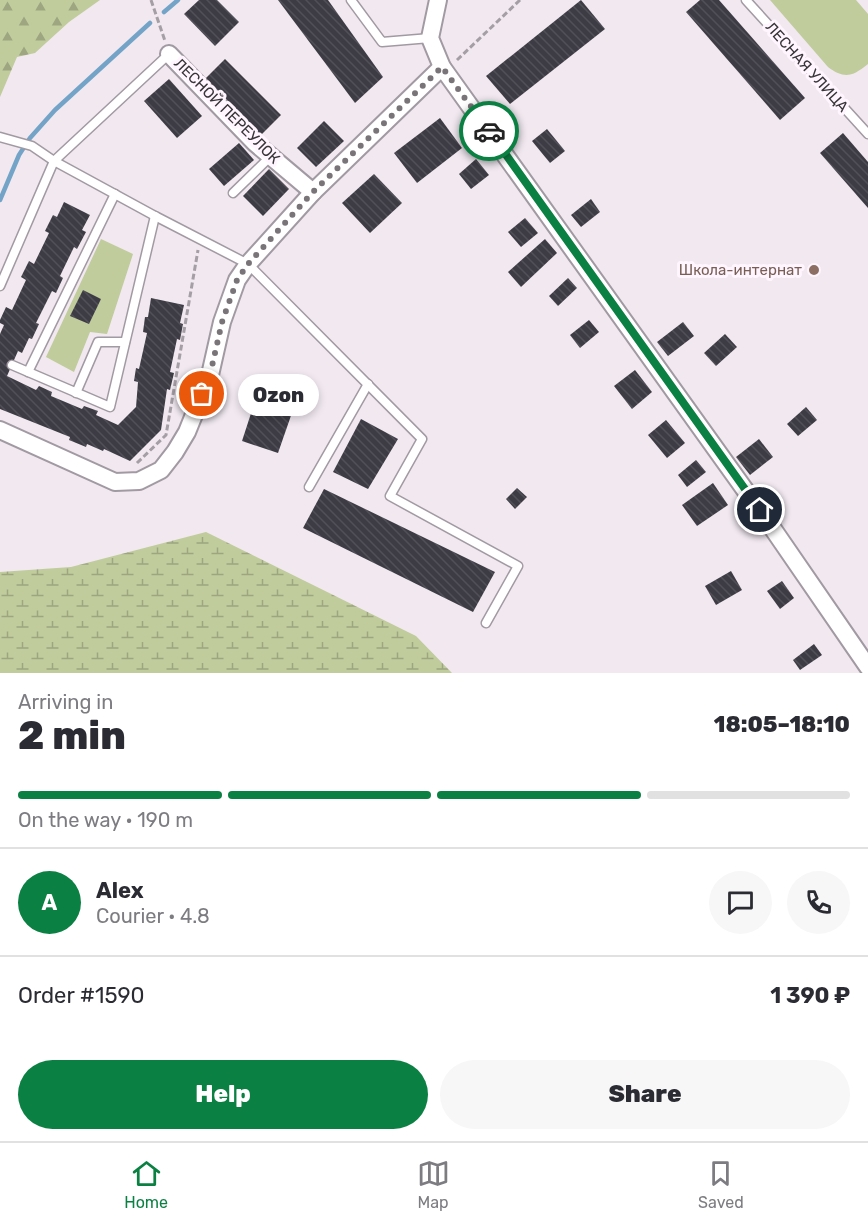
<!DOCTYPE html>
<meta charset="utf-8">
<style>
:root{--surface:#fff;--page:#f7f7f7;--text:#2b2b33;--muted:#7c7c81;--line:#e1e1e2;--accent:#0b8043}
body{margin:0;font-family:Rubik,sans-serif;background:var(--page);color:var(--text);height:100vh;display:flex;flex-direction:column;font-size:22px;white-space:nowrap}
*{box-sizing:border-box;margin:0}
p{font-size:20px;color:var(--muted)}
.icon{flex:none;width:33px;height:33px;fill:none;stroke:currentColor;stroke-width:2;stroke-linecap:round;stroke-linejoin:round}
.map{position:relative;height:673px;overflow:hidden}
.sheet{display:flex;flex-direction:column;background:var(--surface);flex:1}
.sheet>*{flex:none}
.pin{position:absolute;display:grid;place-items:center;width:51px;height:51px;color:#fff;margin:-26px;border:3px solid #fff;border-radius:50%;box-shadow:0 2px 6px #0007}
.courier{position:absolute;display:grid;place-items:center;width:60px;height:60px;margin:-30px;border:4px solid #0b8043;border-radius:50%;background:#fff;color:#222;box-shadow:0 2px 8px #0007}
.bubble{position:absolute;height:42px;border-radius:21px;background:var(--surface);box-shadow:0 3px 9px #0003;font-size:20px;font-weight:800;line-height:42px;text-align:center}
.overview em{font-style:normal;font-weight:800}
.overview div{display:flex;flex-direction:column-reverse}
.overview{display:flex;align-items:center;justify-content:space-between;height:102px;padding:0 18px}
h1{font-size:39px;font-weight:800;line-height:45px}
.bar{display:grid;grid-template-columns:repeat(4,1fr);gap:9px 6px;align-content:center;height:72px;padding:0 18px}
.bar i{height:8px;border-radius:4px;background:var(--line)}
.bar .active{background:var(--accent)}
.bar p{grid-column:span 4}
.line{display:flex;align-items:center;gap:15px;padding:0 18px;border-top:2px solid var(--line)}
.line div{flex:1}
.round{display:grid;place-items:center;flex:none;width:63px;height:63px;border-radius:32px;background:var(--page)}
.primary-button{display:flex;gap:12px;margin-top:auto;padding:12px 18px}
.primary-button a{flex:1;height:69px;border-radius:36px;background:var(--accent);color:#fff;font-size:24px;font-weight:800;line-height:69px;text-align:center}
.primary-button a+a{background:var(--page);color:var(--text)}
.tabs{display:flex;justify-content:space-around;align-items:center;height:84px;border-top:2px solid var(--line);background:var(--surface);font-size:16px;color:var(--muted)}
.tabs a{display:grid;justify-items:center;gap:3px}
.tabs .active{color:var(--accent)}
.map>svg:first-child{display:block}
.grass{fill:#c0cc9c}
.forest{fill:url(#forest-firs)}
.wetland{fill:url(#wetland-marsh)}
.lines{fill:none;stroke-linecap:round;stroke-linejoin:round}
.stream{stroke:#73a4c7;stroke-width:4.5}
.building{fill:url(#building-back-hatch)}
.lane-casing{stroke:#a29aa2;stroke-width:11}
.street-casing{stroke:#a29aa2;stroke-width:20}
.path{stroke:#a59fa5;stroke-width:3;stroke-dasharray:6 3;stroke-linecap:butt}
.lane{stroke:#fff;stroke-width:8}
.street{stroke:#fff;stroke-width:16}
.done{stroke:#797478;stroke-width:6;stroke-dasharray:0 10.8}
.route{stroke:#0b8043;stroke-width:8}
.education-dot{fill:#8d6e63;stroke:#fff5fe;stroke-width:2}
.labels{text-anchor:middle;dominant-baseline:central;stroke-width:6;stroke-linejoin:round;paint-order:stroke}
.street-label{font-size:15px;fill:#383538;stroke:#fff5fe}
.education-label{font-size:15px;fill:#785e54;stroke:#fff5fe;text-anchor:end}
</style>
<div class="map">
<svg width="868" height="673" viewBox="0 0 868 673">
<defs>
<pattern id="forest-firs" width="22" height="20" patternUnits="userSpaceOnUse" patternTransform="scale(1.5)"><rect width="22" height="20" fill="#c0cc9c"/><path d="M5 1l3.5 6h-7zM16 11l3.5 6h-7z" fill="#9da680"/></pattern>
<pattern id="wetland-marsh" width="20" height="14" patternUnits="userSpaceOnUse" patternTransform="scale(1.5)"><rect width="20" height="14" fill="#c0cc9c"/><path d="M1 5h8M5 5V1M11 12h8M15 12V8" fill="none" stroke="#9da680"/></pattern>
<pattern id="building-back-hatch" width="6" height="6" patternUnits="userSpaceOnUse" patternTransform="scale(1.5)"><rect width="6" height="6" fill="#3d3c45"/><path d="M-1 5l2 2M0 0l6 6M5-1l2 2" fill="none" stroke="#515058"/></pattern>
</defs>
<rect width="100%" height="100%" fill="#f1e8f0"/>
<g class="grass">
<path d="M770 0H856L868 14V64C852 77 844 79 828 67Z"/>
<path d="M101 239 133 254 107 334 90 332 74 372 46 357Z"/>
</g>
<path class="forest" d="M0 0H100L69 22 35 53 17 57 0 97Z"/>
<path class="wetland" d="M206 532 416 636 452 673H0V572L71 567Z"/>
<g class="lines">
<g class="stream">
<path d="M164 12 178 0"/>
<path d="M0 200 19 155 30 138 55 110 150 23"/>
</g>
</g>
<g class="building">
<path d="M199 0H217L239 22 215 46 184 14Z"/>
<path d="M278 0H328L383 77 355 103Z"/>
<path d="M581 0 605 29 510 104 486 76Z"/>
<path d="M700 0H719L805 98 780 120 686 12Z"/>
<path d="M225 59 281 115 261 135 205 79Z"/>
<path d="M169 79 202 116 177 138 144 101Z"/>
<path d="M440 118 462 148 417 183 394 153Z"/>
<path d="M324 121 344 141 316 167 297 148Z"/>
<path d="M547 129 565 151 550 163 532 141Z"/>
<path d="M843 133 868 162V208L820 153Z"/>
<path d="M239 143 254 160 224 186 209 169Z"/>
<path d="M476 159 489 175 471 189 459 174Z"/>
<path d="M269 169 289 189 263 216 243 196Z"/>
<path d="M374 174 402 203 370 233 342 203Z"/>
<path d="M591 199 600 212 581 227 571 215Z"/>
<path d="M64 202 90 215 82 230 86 232 77 249 74 247 60 276 63 278 56 293 52 291 36 323 39 324 32 339 29 338 22 353 18 351 7 376 36 390 39 386 52 392 51 396 82 409 84 406 98 411 96 415 118 425 136 407 138 382 134 381 136 368 139 369 147 333 143 332 145 317H148L151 298 184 305 180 323 183 324 180 340 177 339 170 372 174 373 170 390 167 389 161 430 130 461 104 449 103 451 87 444 86 447 69 440 70 437 0 409V334L4 325 0 323V320L6 307 12 310 26 280 21 277 29 261 34 264 49 233 45 231 53 215 57 217Z"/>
<path d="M525 218 538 233 521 247 508 232Z"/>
<path d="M545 239 557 253 521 287 508 272Z"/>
<path d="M568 278 577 288 558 306 549 296Z"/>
<path d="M83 290 101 299 89 324 70 316Z"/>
<path d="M589 320 599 332 580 348 570 335Z"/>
<path d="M683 322 694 336 668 356 657 342Z"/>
<path d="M725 334 737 347 716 366 704 353Z"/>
<path d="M635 370 652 392 632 409 614 386Z"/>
<path d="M257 395 294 407 278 453 242 441Z"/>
<path d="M806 407 817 420 798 436 787 424Z"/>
<path d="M361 419 398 439 368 489 333 472Z"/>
<path d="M666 420 685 443 667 458 648 435Z"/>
<path d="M759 439 773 457 750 475 736 457Z"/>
<path d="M696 460 706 472 687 487 678 475Z"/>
<path d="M713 483 728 505 697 526 682 505Z"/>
<path d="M517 488 527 497 515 509 506 499Z"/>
<path d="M324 489 495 572 473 612 303 528Z"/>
<path d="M731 571 742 590 716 605 705 586Z"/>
<path d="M782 581 794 598 780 609 767 591Z"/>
<path d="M814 644 822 655 800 670 793 660Z"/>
</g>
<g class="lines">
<g class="lane-casing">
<g id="lane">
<path d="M351 0 382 42 430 38"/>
<path d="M746 0 868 134"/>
<path d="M0 137 32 146 54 161 155 216 248 264 422 439 390 496 518 566 486 623"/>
<path d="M233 193 271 156"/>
<path d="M0 286 54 161 169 54"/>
<path d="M12 365 110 407 155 216"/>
<path d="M28 372 115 194"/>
<path d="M76 393 98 342H125"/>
<path d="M309 487 368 384"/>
</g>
</g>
<g class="street-casing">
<g id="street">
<path d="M438 0 430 38 442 67 773 529 868 667"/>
<path d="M169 54 255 143 313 192"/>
<path d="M0 430 115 482 139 481 161 470 175 452 187 432 210 375 222 322 237 280 248 264 313 192 442 67"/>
</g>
</g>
<g class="path">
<path d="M151 0 165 41"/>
<path d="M457 60 520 0"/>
<path d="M137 463 166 435 198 250"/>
</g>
<use href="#lane" class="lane"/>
<use href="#street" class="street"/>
</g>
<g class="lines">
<path class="done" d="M202 394 210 375 222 322 237 280 248 264 313 192 442 67 489 131"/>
<path class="route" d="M489 131 760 510"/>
</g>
<circle class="education-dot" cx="814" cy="270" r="6"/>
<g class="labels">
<g class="street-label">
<text transform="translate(807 67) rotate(48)">ЛЕСНАЯ УЛИЦА</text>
<text transform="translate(227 111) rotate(45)">ЛЕСНОЙ ПЕРЕУЛОК</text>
</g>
<g class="education-label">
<text x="802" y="270">Школа-интернат</text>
</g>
</g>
</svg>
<div class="pin" style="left:202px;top:394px;background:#ea580c"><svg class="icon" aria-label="bag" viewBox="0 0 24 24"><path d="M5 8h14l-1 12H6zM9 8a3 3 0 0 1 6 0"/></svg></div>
<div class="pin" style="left:760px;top:510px;background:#1f2937"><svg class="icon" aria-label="home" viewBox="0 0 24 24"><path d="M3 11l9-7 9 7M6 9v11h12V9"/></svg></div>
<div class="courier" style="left:489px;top:131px"><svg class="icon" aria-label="car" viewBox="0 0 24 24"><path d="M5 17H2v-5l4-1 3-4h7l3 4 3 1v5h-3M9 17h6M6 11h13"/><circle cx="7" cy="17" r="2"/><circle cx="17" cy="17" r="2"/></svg></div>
<div class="bubble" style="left:238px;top:374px;width:81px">Ozon</div>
</div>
<section class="sheet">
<div class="overview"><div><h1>2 min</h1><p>Arriving in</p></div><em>18:05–18:10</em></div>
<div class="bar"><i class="active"></i><i class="active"></i><i class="active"></i><i></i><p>On the way · 190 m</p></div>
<div class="line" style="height:108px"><b class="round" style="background:var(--accent);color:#fff">A</b><div><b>Alex</b><p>Courier · 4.8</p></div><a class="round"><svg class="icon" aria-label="chat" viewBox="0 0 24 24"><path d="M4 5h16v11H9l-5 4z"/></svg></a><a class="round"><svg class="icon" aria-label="phone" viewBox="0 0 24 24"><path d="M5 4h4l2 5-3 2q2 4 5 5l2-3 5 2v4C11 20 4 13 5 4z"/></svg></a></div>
<div class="line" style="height:78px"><div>Order #1590</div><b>1 390 ₽</b></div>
<div class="primary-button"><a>Help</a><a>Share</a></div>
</section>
<nav class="tabs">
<a class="active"><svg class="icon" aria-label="home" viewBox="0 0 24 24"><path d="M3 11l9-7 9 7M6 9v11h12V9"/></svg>Home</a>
<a><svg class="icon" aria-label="map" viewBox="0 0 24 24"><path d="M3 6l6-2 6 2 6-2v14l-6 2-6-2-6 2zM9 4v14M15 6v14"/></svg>Map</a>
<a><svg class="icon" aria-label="saved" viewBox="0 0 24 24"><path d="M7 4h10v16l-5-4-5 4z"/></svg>Saved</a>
</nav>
